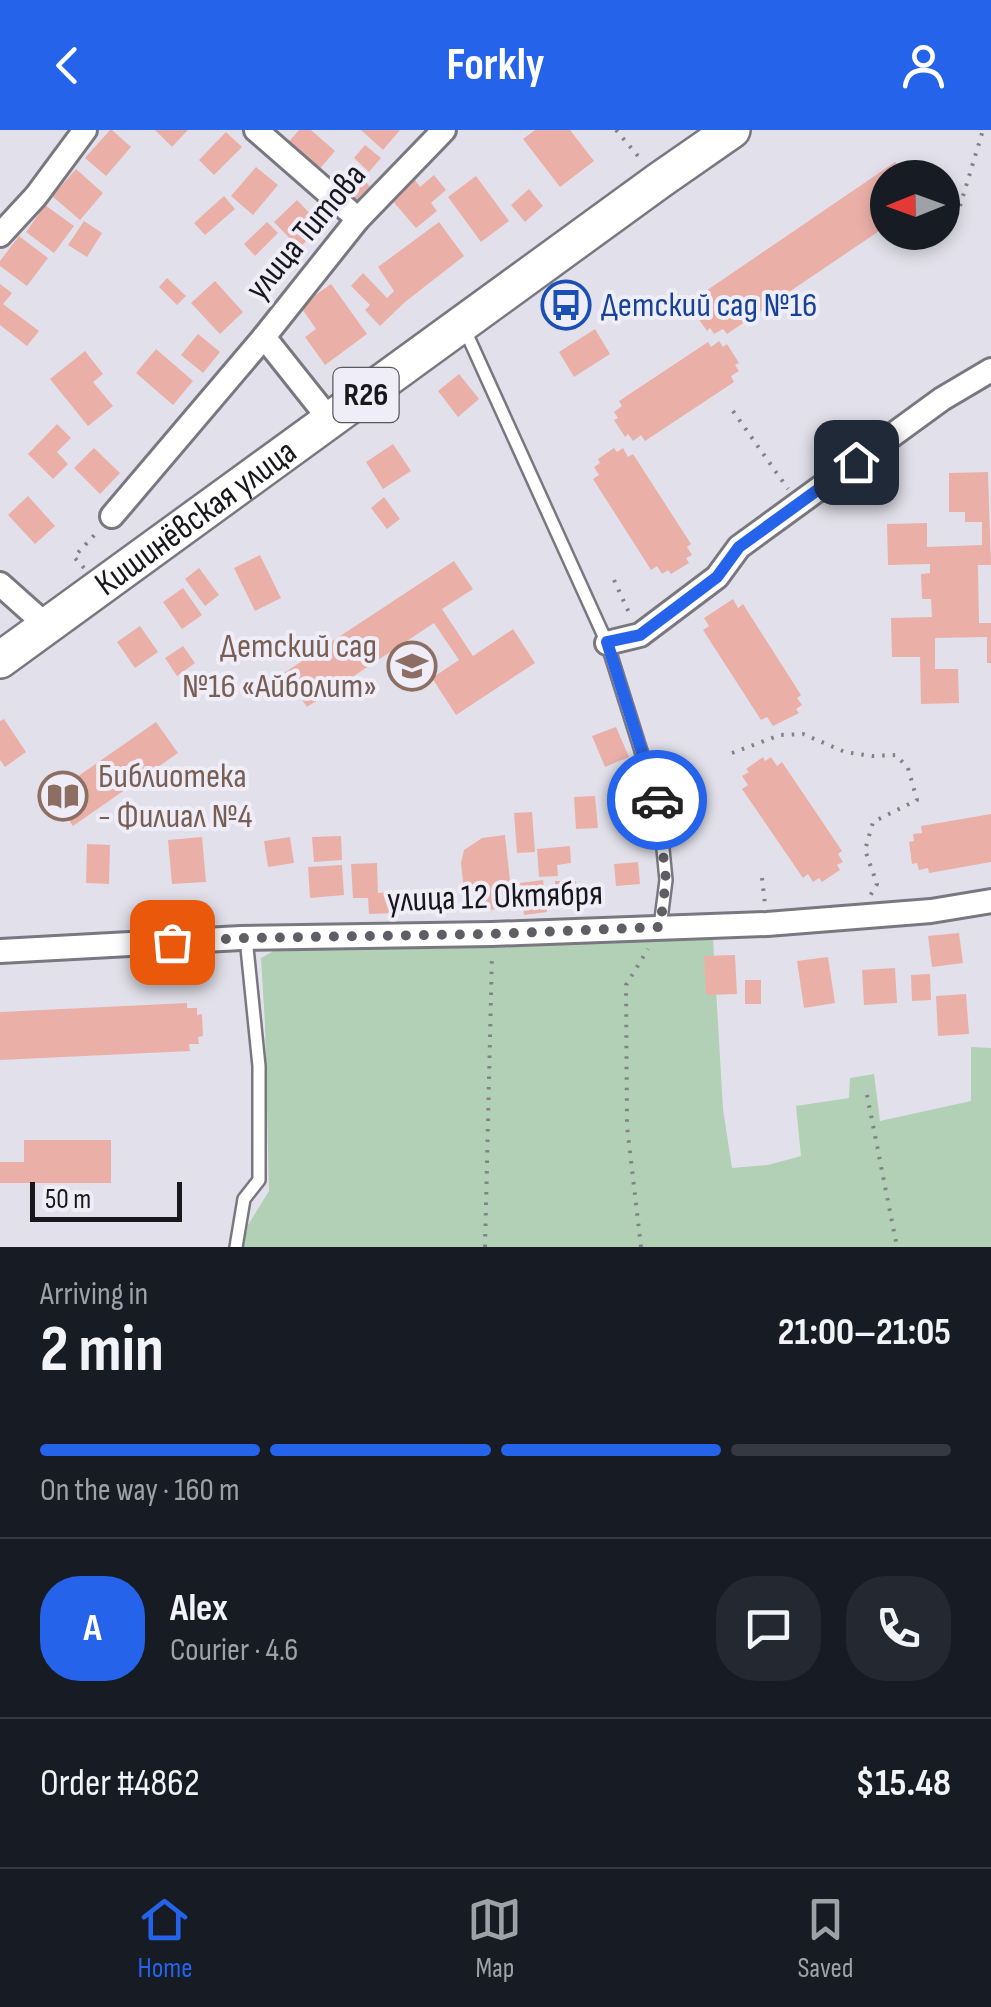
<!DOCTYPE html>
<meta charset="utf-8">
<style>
:root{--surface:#171b24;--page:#242831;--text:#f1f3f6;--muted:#9ea1a6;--line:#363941;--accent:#2563eb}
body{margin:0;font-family:"Sofia Sans Condensed",sans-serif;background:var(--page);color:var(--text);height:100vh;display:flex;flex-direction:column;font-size:38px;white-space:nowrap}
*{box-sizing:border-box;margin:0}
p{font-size:32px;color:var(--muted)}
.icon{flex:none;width:55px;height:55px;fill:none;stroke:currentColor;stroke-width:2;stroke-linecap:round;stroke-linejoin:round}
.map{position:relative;height:1117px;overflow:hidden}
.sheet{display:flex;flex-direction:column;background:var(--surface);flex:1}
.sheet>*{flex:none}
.needle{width:65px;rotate:269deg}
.buttons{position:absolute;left:870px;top:30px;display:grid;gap:20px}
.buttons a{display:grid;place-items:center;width:90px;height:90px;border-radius:50%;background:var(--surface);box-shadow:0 5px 15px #0003;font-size:50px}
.scale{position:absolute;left:30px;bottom:25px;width:152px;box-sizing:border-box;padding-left:10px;border:5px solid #18171b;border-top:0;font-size:28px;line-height:35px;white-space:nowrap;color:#18171b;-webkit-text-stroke:8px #efeef8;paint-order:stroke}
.pin{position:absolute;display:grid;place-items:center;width:85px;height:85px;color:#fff;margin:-42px;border-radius:20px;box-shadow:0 5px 15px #0006}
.courier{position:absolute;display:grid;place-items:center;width:100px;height:100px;margin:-50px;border:8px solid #2563eb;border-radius:50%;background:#fff;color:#222;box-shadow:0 2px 12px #0007}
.head em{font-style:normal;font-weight:700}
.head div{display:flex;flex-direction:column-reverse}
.head{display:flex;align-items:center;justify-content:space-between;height:170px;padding:0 40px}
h1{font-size:65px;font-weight:700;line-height:75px}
.bar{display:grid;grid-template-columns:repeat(4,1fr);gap:15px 10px;align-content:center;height:120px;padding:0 40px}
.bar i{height:12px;border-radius:8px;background:var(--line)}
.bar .current{background:var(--accent)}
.bar p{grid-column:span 4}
.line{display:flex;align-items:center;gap:25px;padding:0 40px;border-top:2px solid var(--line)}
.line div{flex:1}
.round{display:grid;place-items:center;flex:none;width:105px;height:105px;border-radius:40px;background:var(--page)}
header{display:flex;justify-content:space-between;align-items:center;height:130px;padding:0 40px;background:var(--accent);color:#fff;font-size:45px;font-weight:700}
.dock{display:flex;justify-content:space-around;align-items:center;height:140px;border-top:2px solid var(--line);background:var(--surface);font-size:28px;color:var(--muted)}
.dock a{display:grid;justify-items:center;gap:5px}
.dock .current{color:var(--accent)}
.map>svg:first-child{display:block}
.green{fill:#b2d0b5}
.building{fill:#eab0a8}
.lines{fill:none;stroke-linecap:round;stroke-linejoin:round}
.service-casing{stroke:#797881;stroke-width:16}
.minor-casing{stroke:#797881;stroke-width:28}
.primary-casing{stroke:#797881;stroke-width:40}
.path{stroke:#838289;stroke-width:4;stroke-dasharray:2.5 8;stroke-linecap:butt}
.service{stroke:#fff;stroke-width:11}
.minor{stroke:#fff;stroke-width:22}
.primary{stroke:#fff;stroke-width:35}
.done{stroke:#5f5e64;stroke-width:10;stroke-dasharray:0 18}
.route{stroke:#2563eb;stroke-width:12}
.labels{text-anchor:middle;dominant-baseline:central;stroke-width:8;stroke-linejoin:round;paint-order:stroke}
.shield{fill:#efeef8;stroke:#58585d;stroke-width:2.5}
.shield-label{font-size:32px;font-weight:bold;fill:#18171b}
.street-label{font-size:35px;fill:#18171b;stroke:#efeef8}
.transit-label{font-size:35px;fill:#164399;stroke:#efeef8;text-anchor:start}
.education-label{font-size:35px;fill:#785e54;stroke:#efeef8;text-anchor:end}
</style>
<header><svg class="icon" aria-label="back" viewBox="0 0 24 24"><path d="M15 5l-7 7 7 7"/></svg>Forkly<svg class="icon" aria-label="person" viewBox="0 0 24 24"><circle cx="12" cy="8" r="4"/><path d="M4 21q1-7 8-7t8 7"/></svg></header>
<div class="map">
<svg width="991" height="1117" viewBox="0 0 991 1117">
<rect width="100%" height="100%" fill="#e2e1eb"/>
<path class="green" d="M713 808 723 979 732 1038 768 1035 801 1026 796 976 849 968 850 948 874 944 880 991 971 971V917L991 918V1117H243L248 1095 269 1061 265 895 261 828 279 818Z"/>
<g class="building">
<path d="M110 0H112L131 17 106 46 85 28Z"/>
<path d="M155 0H188L172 17Z"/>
<path d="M299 0H311L335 21 316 43 285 16Z"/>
<path d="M361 0H400L383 20Z"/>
<path d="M535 0H570L594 31 560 57 523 9Z"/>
<path d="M226 2 242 17 214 45 199 30Z"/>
<path d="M365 15 381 28 369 42 354 28Z"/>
<path d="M905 31 909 37 913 34 922 48H888V95L727 204 723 199 714 204 710 198 707 201 695 184 699 182 695 176 704 170 700 165 895 32 898 36Z"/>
<path d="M256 37 278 55 253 85 231 66Z"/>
<path d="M76 39 103 63 80 90 52 66Z"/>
<path d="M355 43 370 56 353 75 338 62Z"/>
<path d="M434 45 446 60 431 73 437 81 416 98 391 69 414 49 420 57Z"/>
<path d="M476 46 509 91 481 112 448 67Z"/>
<path d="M529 59 543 76 525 92 511 75Z"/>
<path d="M224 66 235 79 205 105 194 93Z"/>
<path d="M297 70 322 96 299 118 274 92Z"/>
<path d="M45 75 74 96 54 123 26 102Z"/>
<path d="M84 91 102 103 87 127 68 115Z"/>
<path d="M267 92 278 103 255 126 244 114Z"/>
<path d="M439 92 464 126 405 172 380 196 365 180 370 175 351 156 363 143 387 168 394 161 378 137Z"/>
<path d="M19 106 48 128 27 156 0 136V131Z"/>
<path d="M167 148 186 166 177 175 159 157Z"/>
<path d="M215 151 243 182 220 204 191 173Z"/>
<path d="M0 154 12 163 3 174 39 201 27 216 0 195Z"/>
<path d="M331 154 367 204 325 235 305 207 316 199 300 176Z"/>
<path d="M595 199 610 224 574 247 559 222Z"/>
<path d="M198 204 220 222 203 243 181 225Z"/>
<path d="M719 211 723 217 727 214 739 233 735 235 739 241 731 246 734 252 645 311 641 305 633 311 628 304 625 307 614 290 618 288 614 282 622 276 619 271 708 212 711 217Z"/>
<path d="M156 219 193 251 173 275 136 243Z"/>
<path d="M85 221 103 244 93 252 113 276 88 296 50 249Z"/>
<path d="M459 244 479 269 458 287 438 261Z"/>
<path d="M57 294 71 308 57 322 68 334 53 349 28 324Z"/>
<path d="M393 314 411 341 383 359 366 332Z"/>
<path d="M94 318 120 343 100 364 74 338Z"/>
<path d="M614 318 617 322 623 318 628 327 633 324 691 414 687 417 692 425 686 428 689 433 671 444 668 440 662 444 657 436 651 440 593 349 599 345 594 337 600 333 598 329Z"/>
<path d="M988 342 991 435H978L979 493H991V533H987V507L935 508V539H958L959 573 921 574 920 527H892L891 488 932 487 931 469H922L921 444 930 443V434L888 435 887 394 927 393V417L982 415V392H965V382H949V343Z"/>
<path d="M28 366 55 396 35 414 8 385Z"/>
<path d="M384 367 400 389 387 399 371 378Z"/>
<path d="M260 425 281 468 255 481 234 438Z"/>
<path d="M454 431 473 459 442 479 473 526 513 499 535 533 456 585 432 548 459 530 434 493 307 577 284 543Z"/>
<path d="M199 438 219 465 205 476 185 449Z"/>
<path d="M183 458 202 485 182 499 163 472Z"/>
<path d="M733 469 738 478 743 474 801 565 797 568 802 575 796 579 799 583 773 596 767 587 761 590 703 500 709 496 704 488Z"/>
<path d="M140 496 158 522 135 538 117 512Z"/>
<path d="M183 516 195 533 177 546 165 528Z"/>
<path d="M4 589 26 622 5 637 0 630V591Z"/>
<path d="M156 592 178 623 73 696 51 665Z"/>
<path d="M616 597 629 627 605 637 592 606Z"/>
<path d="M763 627 765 631 771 627 777 636 782 632 842 721 838 724 843 732 837 735 840 740 822 752 819 748 813 752 808 744 803 748 742 659 748 655 742 646 749 642 746 639Z"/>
<path d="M595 666 598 698 576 699 574 667Z"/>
<path d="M532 682 535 722 517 723 514 683Z"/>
<path d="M991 684V732L929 743 928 738 919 740 917 733 912 734 909 712 914 711 913 704 922 703 921 696Z"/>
<path d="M505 705 513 777 480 781 478 760 464 761 461 733 464 720 482 708Z"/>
<path d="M341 706 342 730 314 732 312 707Z"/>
<path d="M202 707 206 752 172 754 168 710Z"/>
<path d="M290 707 294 733 268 737 264 711Z"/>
<path d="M87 714 110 715 109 754 86 753Z"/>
<path d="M570 716 571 733 557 735 558 746 539 747 537 719Z"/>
<path d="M638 732 640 754 616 756 614 734Z"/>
<path d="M377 733 378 763 393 762 394 783 369 784 368 768H353L351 734Z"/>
<path d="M342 735 344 765 310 768 308 737Z"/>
<path d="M543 750 547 782 524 785 520 753Z"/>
<path d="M555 751H576L577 776 555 777Z"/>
<path d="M959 803 963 833 932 837 928 806Z"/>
<path d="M735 825 737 864 706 865 704 826Z"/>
<path d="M828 827 835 873 804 878 797 831Z"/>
<path d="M895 838 897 873 864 875 862 840Z"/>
<path d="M930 844 931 870 912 871 911 845Z"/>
<rect x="745" y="850" width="16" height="24"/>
<path d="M966 864 969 904 938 906 936 866Z"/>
<path d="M187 873V878H197V885L202 884 203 906 198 907 199 914H189L190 921 0 930V882Z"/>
<path d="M24 1010H111V1053H0V1032H24Z"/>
</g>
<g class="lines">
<g class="service-casing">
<g id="service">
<path d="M465 200 607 513 659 678 666 750 660 797"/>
<path d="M236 1117 244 1069 259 1050V936L246 808"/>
</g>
</g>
<g class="minor-casing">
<g id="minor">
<path d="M256 0 358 89"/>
<path d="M0 105 36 66 85 0"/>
<path d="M264 207 330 290"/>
<path d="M112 386 264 207 358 89 444 0"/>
<path d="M0 454 46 495"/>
<path d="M607 513 640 505 717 447 739 417 942 269 991 240"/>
<path d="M0 821 241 808 492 804 767 794 931 781 991 771"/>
</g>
</g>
<g class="primary-casing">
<g id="primary">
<path id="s1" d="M0 530 660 50 732 0"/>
</g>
</g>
<g class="path">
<path d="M616 0 643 32"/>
<path d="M960 76 983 0"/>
<path d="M733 281 788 359"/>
<path d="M84 438 74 427 99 400"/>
<path d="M614 450 631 487"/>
<path d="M732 623 780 605 803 604 845 622 872 626 896 625 908 638 917 670 873 692 865 720 877 754 870 766"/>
<path d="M762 748 765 774"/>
<path d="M867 965 897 1117"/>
<path d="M485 1117 492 824"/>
<path d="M641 1117 627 996 626 855 648 819"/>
</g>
<use href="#service" class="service"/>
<use href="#minor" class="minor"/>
<use href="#primary" class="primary"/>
</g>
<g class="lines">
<path class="done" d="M172 812 246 808 492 804 660 797 666 750 657 670"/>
<path class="route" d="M657 670 607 512 640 505 717 447 739 417 856 332"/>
</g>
<defs>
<g id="bus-ring" transform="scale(2.5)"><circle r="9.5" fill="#efeef8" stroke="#1a4fb4" stroke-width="1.5"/><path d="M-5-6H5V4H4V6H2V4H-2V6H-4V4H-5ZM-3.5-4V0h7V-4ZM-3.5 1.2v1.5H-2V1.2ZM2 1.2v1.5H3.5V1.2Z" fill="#1a4fb4"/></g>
<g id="school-ring" transform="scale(2.5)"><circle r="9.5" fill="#efeef8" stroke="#8d6e63" stroke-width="1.5"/><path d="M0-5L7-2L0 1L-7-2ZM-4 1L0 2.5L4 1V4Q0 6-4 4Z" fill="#8d6e63"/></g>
<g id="library-ring" transform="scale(2.5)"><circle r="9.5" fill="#efeef8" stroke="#8d6e63" stroke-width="1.5"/><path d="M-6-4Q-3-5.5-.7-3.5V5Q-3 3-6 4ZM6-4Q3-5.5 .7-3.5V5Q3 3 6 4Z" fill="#8d6e63"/></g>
</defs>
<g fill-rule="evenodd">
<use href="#bus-ring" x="566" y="175"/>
<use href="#school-ring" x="412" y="536"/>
<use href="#library-ring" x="63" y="666"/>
</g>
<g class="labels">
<rect class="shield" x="333.5" y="238" width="65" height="54" rx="8"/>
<g class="shield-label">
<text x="366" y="265">R26</text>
</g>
<g class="street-label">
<text transform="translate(306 102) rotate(-50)">улица Титова</text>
<text stroke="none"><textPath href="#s1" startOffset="242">Кишинёвская улица</textPath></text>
<text transform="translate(495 767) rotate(-2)">улица 12 Октября</text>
</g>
<g class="transit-label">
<text x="601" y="175">Детский сад №16</text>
</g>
<g class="education-label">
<text x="377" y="516">Детский сад<tspan x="377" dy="40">№16 «Айболит»</tspan></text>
<text x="98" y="646" text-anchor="start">Библиотека<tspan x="98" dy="40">- Филиал №4</tspan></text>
</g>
</g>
</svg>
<div class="buttons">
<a><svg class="needle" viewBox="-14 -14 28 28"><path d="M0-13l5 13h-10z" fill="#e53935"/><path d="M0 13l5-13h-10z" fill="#9ea1a6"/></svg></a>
</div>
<div class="scale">50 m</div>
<div class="pin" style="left:172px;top:812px;background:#ea580c"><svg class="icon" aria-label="bag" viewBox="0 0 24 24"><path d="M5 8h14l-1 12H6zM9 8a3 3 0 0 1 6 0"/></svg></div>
<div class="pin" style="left:856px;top:332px;background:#1f2937"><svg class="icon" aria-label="home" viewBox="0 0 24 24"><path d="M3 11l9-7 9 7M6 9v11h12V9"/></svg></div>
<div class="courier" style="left:657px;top:670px"><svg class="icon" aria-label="car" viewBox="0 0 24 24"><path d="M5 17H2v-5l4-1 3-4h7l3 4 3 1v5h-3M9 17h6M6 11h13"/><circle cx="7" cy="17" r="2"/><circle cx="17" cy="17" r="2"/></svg></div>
</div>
<section class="sheet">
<div class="head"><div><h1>2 min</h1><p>Arriving in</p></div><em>21:00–21:05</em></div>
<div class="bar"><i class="current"></i><i class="current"></i><i class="current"></i><i></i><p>On the way · 160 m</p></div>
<div class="line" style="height:180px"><b class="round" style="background:var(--accent);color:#fff">A</b><div><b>Alex</b><p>Courier · 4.6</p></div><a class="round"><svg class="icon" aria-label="chat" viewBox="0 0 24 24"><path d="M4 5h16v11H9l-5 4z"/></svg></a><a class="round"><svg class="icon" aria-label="phone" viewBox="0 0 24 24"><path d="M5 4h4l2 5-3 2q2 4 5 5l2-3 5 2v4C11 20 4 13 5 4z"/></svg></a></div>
<div class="line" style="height:130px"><div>Order #4862</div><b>$15.48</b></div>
</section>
<nav class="dock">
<a class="current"><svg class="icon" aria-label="home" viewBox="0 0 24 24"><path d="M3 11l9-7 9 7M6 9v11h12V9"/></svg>Home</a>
<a><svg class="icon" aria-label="map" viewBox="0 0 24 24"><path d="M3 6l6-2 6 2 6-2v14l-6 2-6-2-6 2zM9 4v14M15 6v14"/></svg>Map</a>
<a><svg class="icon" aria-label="saved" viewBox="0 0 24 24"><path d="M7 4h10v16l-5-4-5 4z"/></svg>Saved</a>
</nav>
